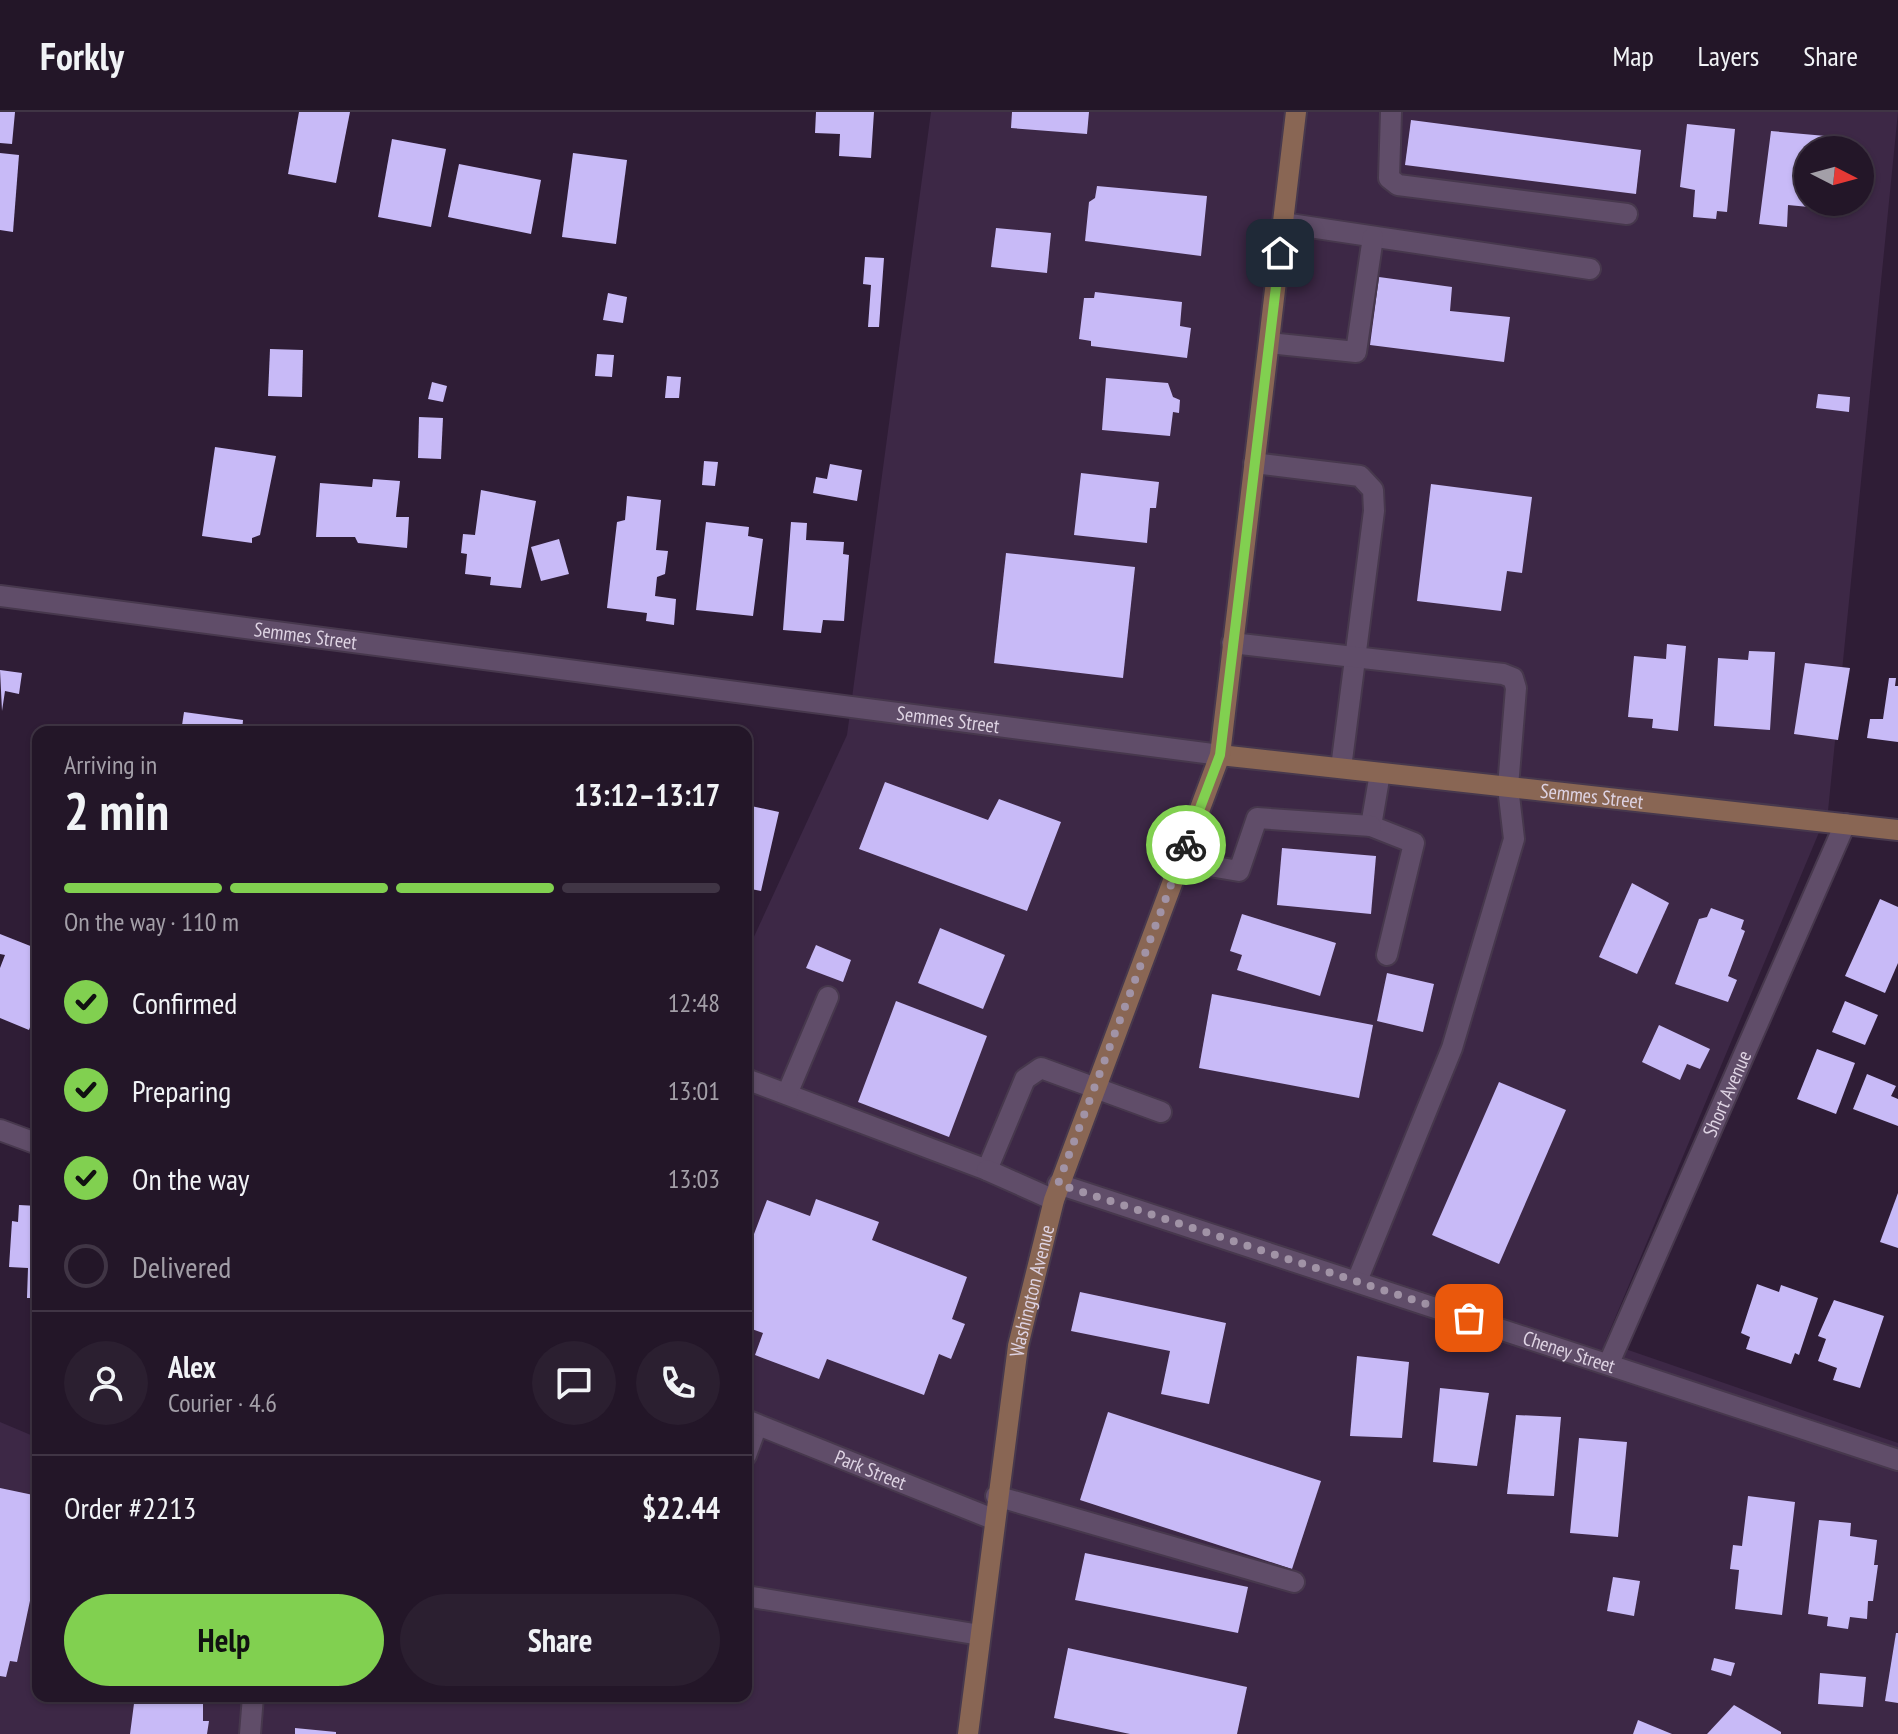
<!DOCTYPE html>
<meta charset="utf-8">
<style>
:root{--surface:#231628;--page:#2b1f30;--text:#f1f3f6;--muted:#a39fa8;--line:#403545;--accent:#81d050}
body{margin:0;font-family:"PT Sans Narrow",sans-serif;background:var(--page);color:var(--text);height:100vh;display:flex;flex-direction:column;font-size:30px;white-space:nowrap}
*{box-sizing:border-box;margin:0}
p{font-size:26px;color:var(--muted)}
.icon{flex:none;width:44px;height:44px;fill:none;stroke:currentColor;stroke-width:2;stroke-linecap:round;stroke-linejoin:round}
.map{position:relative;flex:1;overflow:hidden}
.panel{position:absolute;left:32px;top:614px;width:720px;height:976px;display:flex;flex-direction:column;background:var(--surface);border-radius:16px;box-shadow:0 2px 6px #0004,0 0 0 2px var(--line)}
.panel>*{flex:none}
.needle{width:52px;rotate:96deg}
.controls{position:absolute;left:1794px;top:24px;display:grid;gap:16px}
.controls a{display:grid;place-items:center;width:80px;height:80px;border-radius:50%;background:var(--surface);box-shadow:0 2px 6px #0004,0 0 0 2px var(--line);font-size:40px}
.pin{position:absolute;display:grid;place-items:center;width:68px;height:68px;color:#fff;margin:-34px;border-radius:16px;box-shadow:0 4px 12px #0006}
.courier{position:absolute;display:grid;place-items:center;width:80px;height:80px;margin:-40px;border:6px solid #81d050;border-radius:50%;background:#fff;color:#222;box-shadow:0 2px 10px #0007}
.head em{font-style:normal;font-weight:700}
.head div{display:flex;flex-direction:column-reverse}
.head{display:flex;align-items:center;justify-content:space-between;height:136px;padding:0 32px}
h1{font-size:52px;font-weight:700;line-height:60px}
.bar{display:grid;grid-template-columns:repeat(4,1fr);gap:12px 8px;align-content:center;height:96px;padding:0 32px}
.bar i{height:10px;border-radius:6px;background:var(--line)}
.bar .selected{background:var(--accent)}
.bar p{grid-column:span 4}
.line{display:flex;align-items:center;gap:20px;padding:0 32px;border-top:2px solid var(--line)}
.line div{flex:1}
.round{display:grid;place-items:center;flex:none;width:84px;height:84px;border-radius:42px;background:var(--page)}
ol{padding:0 32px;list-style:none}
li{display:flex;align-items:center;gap:24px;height:88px}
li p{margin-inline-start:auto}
li .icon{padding:8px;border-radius:50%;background:var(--accent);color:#111;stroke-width:4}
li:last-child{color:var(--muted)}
li i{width:44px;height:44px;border:4px solid var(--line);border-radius:50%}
.button{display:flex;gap:16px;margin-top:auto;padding:16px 32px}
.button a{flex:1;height:92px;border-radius:48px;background:var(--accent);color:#111;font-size:32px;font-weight:700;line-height:92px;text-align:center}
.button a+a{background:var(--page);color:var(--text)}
header{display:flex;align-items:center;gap:48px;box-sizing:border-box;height:112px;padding:0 40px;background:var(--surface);border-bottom:2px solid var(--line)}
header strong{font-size:38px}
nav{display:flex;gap:44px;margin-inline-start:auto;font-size:28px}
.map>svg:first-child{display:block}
.built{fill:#3d2846;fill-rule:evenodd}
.building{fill:#c8baf7}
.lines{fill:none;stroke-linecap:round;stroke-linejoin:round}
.lane-casing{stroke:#47384d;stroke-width:24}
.street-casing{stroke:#47384d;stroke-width:24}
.secondary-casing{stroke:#47384d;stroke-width:24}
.lane{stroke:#604d69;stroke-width:20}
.street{stroke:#604d69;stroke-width:20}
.secondary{stroke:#896654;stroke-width:20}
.done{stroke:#a193a6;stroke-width:8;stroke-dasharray:0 14.4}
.route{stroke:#81d050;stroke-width:10}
.labels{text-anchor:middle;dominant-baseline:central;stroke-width:8;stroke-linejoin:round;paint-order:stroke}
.street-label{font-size:20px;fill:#ded3e3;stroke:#25142c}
</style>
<header>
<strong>Forkly</strong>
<nav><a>Map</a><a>Layers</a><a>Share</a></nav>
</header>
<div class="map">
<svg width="1898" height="1622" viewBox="0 0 1898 1622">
<rect width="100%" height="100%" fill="#2f1d36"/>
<path class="built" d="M931 0H1898L1828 699 1605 1230 1898 1331V1622H0V1310L38 1326V1584H746V842L847 623ZM1808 38H1860V90H1808Z"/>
<g class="building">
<path d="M0 0H15L12 32 0 31Z"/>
<path d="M299 0H350L336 71 288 62Z"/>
<path d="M816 0H874L871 46 839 44 840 22 815 21Z"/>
<path d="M1012 0H1089L1087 22 1011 16Z"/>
<path d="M1411 8 1641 38 1636 82 1405 53Z"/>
<path d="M1687 12 1735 17 1727 100 1717 99 1716 107 1693 105 1695 78 1680 75Z"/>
<path d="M1771 19 1837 25 1836 38H1808V90H1831L1830 97 1788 93 1787 115 1759 112Z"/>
<path d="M392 27 446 37 431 115 378 105Z"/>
<path d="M0 41 19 43 13 120 0 118Z"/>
<path d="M573 41 627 48 616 132 562 125Z"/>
<path d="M459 52 541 68 531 122 448 105Z"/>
<path d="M1097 74 1207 84 1201 144 1085 129 1089 90 1095 86Z"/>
<path d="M996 116 1051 121 1047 161 991 155Z"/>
<path d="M865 145 884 146 879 215H868L871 173 863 172Z"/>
<path d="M1379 165 1452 175 1450 199 1510 205 1504 250 1370 233Z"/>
<path d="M1095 180 1182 190 1180 214 1191 216 1187 246 1091 234V229L1079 227 1084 186H1094Z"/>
<path d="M608 181 627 185 623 211 603 208Z"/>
<path d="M270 237 303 238 302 285 268 284Z"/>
<path d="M597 242 614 243 612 265 595 264Z"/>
<path d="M667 264 681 265 679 286H665Z"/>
<path d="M1106 266 1168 271 1173 285 1180 288 1179 301 1173 300 1170 324 1102 318Z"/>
<path d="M432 270 447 274 443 290 428 287Z"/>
<path d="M1818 282 1850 285 1849 300 1816 296Z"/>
<path d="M419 305 443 306 441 347 418 346Z"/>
<path d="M215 335 276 344 260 423 252 426V431L202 424Z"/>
<path d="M704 349 718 350 715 374 702 373Z"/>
<path d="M830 352 862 358 857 389 813 381 816 365 827 367Z"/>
<path d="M1081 361 1159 370 1156 396H1150L1147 431 1074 423Z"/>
<path d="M373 367 400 369 396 405H409L407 436 358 431 355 425H316L320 371 372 375Z"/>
<path d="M1431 372 1532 385 1522 461 1507 459 1501 499 1417 489Z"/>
<path d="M481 378 536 389 521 476 490 473 491 465 465 462 467 442 461 441 463 422 475 423Z"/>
<path d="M627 384 661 388 656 438 668 439 665 462 657 465 655 484 676 487 674 513 646 509 647 501 607 496 617 410 625 408Z"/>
<path d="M706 410 749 415 748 424 763 427 753 504 696 498Z"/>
<path d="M791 410 807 411 806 428 844 430 843 442 849 443 844 509 823 508 821 521 783 518Z"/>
<path d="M559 427 569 462 541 469 531 435Z"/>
<path d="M1006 441 1135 455 1123 566 994 551Z"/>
<path d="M1667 532 1686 534 1678 619 1652 616 1653 607 1628 605 1634 544 1666 547Z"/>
<path d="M1749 539 1775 540 1770 618 1714 614 1718 546 1748 548Z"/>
<path d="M1805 551 1850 556 1838 628 1794 622Z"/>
<path d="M0 558 22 561 19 582 5 579 2 599Z"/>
<path d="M1889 566H1896L1895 574H1898V630L1867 626 1870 607H1883Z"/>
<path d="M184 600 243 608 242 620H181Z"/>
<path d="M885 670 988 708 999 687 1061 710 1027 799 859 737Z"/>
<path d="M751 694 779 700 761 779 746 776V699L751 700Z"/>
<path d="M1282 736 1376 744 1371 802 1277 793Z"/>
<path d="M1632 771 1669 791 1637 862 1599 845Z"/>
<path d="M1880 787 1898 795V851L1885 881 1845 864Z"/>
<path d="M1711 796 1744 808 1741 817 1745 819 1728 864 1737 868 1728 890 1675 872 1699 807 1707 805Z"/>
<path d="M1242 802 1336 831 1320 884 1237 858 1242 843 1230 839Z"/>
<path d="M940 816 1005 843 983 897 918 871Z"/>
<path d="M0 822 38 837V894L29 918 0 906V856L5 843 0 842Z"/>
<path d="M816 833 851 848 843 870 806 856Z"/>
<path d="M1387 861 1434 872 1423 920 1377 909Z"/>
<path d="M1212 882 1373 913 1359 986 1199 956Z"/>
<path d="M896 889 987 924 949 1025 858 990Z"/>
<path d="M1845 889 1878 903 1865 933 1832 920Z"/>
<path d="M1659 913 1710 937 1700 957 1687 952 1680 968 1642 950Z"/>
<path d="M1817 937 1855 951 1836 1002 1797 987Z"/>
<path d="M1867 962 1896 974 1891 984 1898 987V1014L1853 997Z"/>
<path d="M1499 970 1566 998 1499 1152 1432 1123Z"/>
<path d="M1898 1081V1136L1880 1130Z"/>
<path d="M816 1087 879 1110 872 1128 967 1165 952 1207 965 1212 951 1247 939 1242 924 1283 827 1247 819 1267 755 1243 763 1221 746 1215V1143L767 1088 810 1104Z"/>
<path d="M19 1093 38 1094V1186H27L28 1156 9 1155 12 1109 18 1110Z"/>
<path d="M1757 1172 1779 1180 1781 1173 1818 1186 1799 1243 1795 1241 1791 1252 1746 1237 1750 1225 1741 1221Z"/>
<path d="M1080 1180 1226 1211 1209 1292 1161 1282 1170 1239 1071 1219Z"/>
<path d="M1834 1188 1884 1204 1860 1276 1833 1268 1837 1256 1818 1249 1826 1227 1818 1224Z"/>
<path d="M1357 1244 1409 1250 1402 1326 1350 1324Z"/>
<path d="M1440 1276 1489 1281 1477 1354 1433 1350Z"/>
<path d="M1108 1300 1321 1369 1292 1457 1080 1388Z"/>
<path d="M1516 1303 1561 1305 1554 1384 1507 1382Z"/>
<path d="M1579 1326 1627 1330 1618 1425 1570 1421Z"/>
<path d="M0 1376 38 1384V1451L17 1550 10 1549 6 1565 0 1564Z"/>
<path d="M1748 1384 1795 1390 1782 1503 1735 1497 1739 1458 1730 1457 1733 1433 1742 1434Z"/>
<path d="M1819 1408 1851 1411 1850 1424 1877 1428 1874 1453H1878L1873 1489H1868L1867 1507 1850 1505 1848 1517 1827 1514 1828 1505 1808 1502Z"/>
<path d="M1085 1441 1248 1475 1238 1521 1075 1488Z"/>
<path d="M1613 1465 1640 1469 1634 1504 1607 1499Z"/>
<path d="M1896 1521H1898V1591L1885 1589Z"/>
<path d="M1068 1536 1247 1575 1237 1622H1130L1054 1606Z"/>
<path d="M1714 1546 1735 1551 1731 1564 1711 1558Z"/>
<path d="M1820 1561 1866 1565 1863 1595 1818 1592Z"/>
<path d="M135 1584H203V1609H209L207 1622H130Z"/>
<path d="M1734 1593 1781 1620V1622H1707Z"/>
<path d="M1638 1608 1672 1622H1633Z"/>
<path d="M295 1616 336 1620V1622H295Z"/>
</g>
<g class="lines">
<g class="lane-casing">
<g id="lane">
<path d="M1391 0 1389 66 1398 73 1627 102"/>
<path d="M1283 111 1590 157"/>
<path d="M1269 231 1356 240 1373 125"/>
<path d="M1254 351 1360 364 1373 378 1374 399 1341 656"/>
<path d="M1232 531 1503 562 1513 566 1516 576 1508 675 1514 727 1452 936 1357 1169"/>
<path d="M1380 661 1371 714 1414 731 1387 843"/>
<path d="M1180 749 1239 759 1257 706 1371 714"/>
<path d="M746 967 987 1058 1025 967 1041 956 1161 1000"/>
<path d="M787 982 828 885"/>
<path d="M746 1343 757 1313"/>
<path d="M996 1384 1294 1470"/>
<path d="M746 1484 980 1523"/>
</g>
</g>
<g class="street-casing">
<g id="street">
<path id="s1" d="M0 484 1220 643"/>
<path d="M0 1018 38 1032"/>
<path d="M987 1058 1054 1088"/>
<path id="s2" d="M1058 1072 1898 1348"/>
<path id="s3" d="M1609 1251 1845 712"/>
<path id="s4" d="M746 1308 993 1407"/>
<path d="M250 1622 253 1584"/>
</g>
</g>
<g class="secondary-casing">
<g id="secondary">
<path id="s5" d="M1220 643 1898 718"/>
<path id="s6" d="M968 1622 1018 1234 1054 1088 1220 643 1296 0"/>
</g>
</g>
<use href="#lane" class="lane"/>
<use href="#street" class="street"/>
<use href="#secondary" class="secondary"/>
</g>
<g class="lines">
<path class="done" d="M1186 733 1058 1072 1469 1206"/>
<path class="route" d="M1186 733 1220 643 1280 141"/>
</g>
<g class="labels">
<g class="street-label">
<text stroke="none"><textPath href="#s1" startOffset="308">Semmes Street</textPath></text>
<text stroke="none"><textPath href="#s1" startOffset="956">Semmes Street</textPath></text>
<text stroke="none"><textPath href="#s5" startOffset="374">Semmes Street</textPath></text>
<text stroke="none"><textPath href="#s3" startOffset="294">Short Avenue</textPath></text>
<text stroke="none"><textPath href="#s6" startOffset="448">Washington Avenue</textPath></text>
<text stroke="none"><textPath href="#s2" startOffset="538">Cheney Street</textPath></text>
<text stroke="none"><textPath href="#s4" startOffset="134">Park Street</textPath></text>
</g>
</g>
</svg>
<div class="controls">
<a><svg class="needle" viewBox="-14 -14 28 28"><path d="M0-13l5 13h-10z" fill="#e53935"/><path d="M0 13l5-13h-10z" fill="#a39fa8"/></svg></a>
</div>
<div class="pin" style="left:1469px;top:1206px;background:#ea580c"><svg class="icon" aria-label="bag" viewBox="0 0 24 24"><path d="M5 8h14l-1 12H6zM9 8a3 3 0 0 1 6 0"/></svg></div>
<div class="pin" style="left:1280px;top:141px;background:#1f2937"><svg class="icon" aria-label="home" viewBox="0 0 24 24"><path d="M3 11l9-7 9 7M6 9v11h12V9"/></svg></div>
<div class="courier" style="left:1186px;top:733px"><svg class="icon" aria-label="bike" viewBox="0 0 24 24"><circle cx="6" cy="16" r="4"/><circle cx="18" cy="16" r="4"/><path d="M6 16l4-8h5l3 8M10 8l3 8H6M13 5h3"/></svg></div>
<section class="panel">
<div class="head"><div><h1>2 min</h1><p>Arriving in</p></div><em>13:12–13:17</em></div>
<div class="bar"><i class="selected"></i><i class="selected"></i><i class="selected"></i><i></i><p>On the way · 110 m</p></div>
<ol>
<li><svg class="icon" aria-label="check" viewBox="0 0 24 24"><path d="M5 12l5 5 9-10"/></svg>Confirmed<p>12:48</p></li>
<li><svg class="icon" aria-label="check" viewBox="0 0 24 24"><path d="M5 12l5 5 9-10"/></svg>Preparing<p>13:01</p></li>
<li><svg class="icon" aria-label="check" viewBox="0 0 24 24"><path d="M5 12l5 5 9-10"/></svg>On the way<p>13:03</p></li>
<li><i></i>Delivered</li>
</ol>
<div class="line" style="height:144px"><a class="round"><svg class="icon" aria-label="person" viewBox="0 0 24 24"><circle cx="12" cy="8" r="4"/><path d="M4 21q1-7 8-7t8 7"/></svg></a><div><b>Alex</b><p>Courier · 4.6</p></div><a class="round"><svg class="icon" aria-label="chat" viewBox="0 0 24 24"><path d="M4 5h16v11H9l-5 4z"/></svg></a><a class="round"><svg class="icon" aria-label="phone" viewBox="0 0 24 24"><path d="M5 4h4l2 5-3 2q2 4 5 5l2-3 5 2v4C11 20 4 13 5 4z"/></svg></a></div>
<div class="line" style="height:104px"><div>Order #2213</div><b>$22.44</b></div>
<div class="button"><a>Help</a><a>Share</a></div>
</section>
</div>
